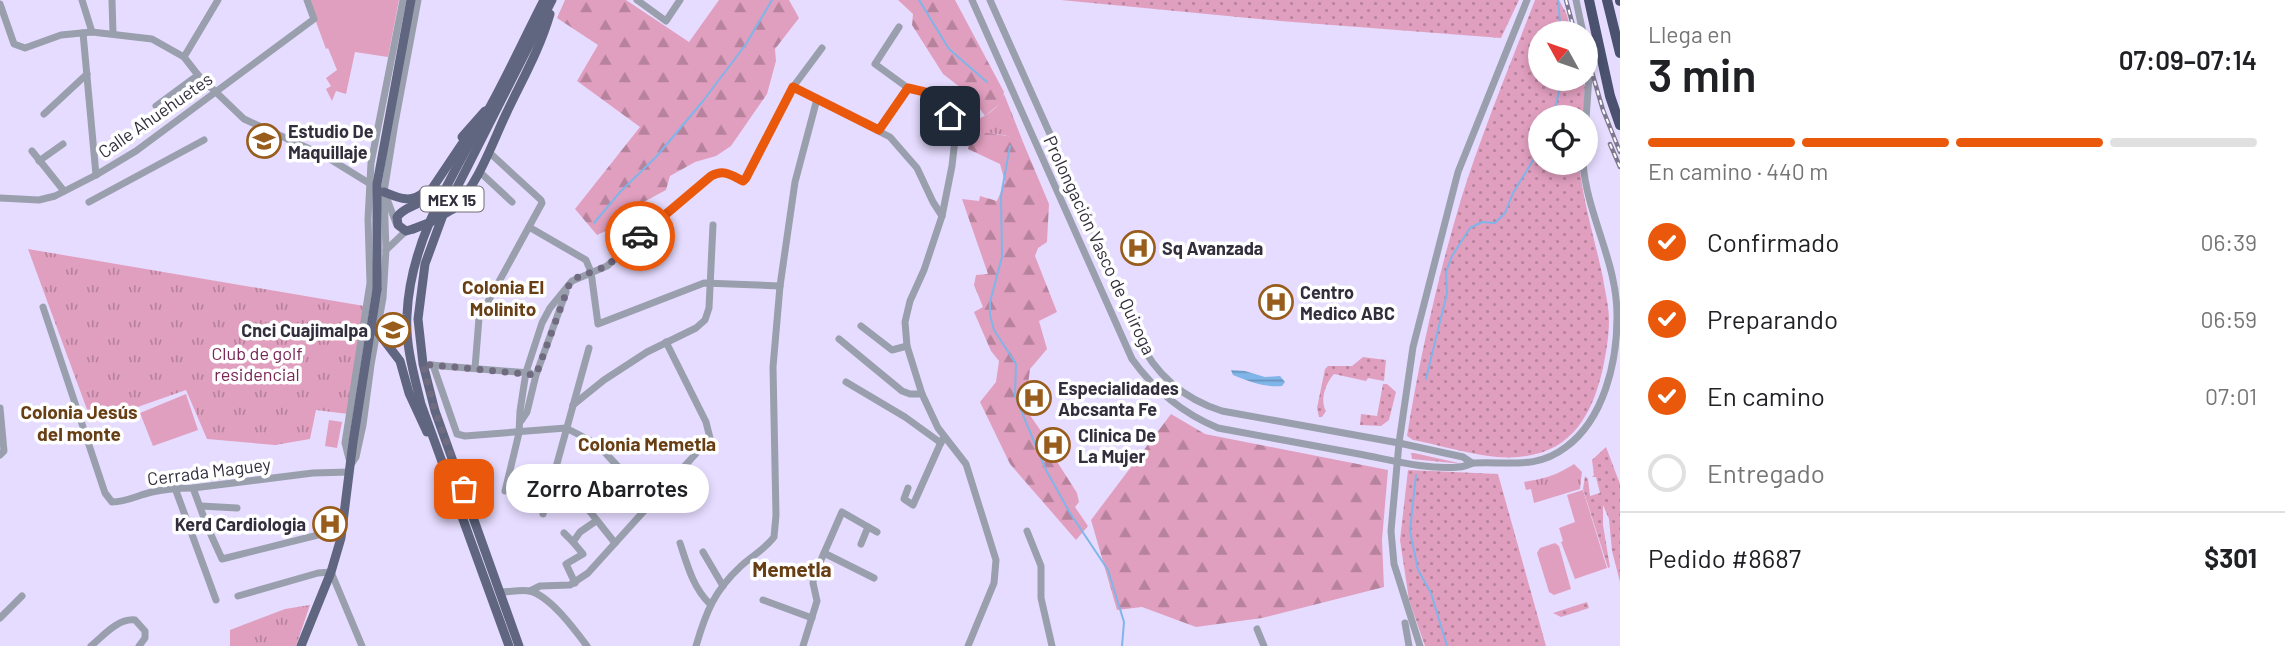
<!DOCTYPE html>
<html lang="es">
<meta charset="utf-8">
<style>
:root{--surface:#fff;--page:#f6f6f6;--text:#202124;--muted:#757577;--line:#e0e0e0;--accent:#ea580c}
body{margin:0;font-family:Barlow,sans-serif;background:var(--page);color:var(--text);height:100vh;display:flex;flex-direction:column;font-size:26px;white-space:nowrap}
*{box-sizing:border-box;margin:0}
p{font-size:23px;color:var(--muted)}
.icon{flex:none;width:38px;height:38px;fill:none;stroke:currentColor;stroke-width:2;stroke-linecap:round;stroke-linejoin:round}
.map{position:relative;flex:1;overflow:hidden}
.side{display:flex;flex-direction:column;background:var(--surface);width:665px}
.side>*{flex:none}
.needle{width:46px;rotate:310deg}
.tools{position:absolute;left:1528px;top:21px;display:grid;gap:14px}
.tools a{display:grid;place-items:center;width:70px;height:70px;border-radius:50%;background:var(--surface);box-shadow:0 4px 10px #0003;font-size:35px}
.pin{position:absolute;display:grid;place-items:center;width:60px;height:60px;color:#fff;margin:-30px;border-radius:14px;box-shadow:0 4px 10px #0006}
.courier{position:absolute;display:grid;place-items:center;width:70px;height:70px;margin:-35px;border:5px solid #ea580c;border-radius:50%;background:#fff;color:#222;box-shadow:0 2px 9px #0007}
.bubble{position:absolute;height:49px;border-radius:24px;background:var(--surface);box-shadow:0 4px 10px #0003;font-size:23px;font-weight:600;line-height:49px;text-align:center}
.head em{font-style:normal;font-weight:600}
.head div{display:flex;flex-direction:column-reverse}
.head{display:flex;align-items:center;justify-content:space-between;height:119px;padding:0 28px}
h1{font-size:46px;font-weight:600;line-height:52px}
.bar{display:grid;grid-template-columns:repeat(4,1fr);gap:10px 7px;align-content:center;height:84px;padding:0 28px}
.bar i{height:9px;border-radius:5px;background:var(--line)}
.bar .selected{background:var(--accent)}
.bar p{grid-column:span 4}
.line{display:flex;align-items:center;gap:18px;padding:0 28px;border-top:2px solid var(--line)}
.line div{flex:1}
ol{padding:0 28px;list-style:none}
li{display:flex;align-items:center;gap:21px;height:77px}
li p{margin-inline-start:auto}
li .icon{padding:7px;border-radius:50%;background:var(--accent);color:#fff;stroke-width:4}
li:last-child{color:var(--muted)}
li i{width:38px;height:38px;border:4px solid var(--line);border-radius:50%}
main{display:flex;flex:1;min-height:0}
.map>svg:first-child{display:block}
.grass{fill:url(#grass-dots)}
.forest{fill:url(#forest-firs)}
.park{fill:url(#park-tufts)}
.pitch{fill:#e19fbf}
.water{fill:url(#water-rules)}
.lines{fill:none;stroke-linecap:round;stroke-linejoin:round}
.stream{stroke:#7fb5e8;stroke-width:2}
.minor{stroke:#9a9fad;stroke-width:7}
.major{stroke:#606680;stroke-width:9}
.highway{stroke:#4b5270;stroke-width:10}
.rail-casing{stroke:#7e788e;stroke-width:4.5}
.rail{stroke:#fff;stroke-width:2;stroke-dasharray:5;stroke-linecap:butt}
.major-bridge{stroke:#606680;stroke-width:9}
.done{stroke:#716b80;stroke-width:7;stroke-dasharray:0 12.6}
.route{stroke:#ea580c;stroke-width:9}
.labels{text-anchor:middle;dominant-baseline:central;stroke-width:7;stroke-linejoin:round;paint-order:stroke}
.shield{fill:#fff;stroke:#706d76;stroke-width:2}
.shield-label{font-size:16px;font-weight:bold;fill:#322e3c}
.street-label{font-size:18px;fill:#322e3c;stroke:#fff}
.poi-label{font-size:18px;font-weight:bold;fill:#322e3c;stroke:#fff;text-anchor:start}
.park-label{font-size:18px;fill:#782755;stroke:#fff}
.neighbourhood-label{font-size:19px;font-weight:bold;fill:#683f14;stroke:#fff}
.quarter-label{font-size:21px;font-weight:bold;fill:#683f14;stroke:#fff}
</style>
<main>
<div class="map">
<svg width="1620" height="646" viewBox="0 0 1620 646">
<defs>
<pattern id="grass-dots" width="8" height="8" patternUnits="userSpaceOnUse" patternTransform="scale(1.75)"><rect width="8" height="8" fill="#e19fbf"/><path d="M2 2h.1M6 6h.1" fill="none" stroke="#b7829c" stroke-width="1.8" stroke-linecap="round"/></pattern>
<pattern id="forest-firs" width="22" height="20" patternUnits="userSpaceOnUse" patternTransform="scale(1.75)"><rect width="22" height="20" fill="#e19fbf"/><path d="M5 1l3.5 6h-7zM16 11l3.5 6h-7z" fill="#b7829c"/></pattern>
<pattern id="park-tufts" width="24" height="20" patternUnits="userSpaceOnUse" patternTransform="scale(1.75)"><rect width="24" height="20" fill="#e19fbf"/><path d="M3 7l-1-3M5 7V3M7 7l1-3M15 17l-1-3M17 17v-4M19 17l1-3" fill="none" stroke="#b7829c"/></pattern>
<pattern id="water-rules" width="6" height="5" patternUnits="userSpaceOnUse" patternTransform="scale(1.75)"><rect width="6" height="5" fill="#7fb5e8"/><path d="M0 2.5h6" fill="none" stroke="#6994bd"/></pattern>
</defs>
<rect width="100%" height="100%" fill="#e6dcff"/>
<g class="grass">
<path d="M1061 0H1519L1501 38 1280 21Z"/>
<path d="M1535 0H1559L1567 15 1571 33H1540V79H1583L1585 87 1583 117H1540V163H1579C1583 202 1595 240 1603 278 1605 292 1609 306 1609 320 1609 337 1606 353 1603 368 1592 416 1571 453 1518 457 1486 460 1445 446 1413 440L1407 436C1420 356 1438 275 1462 196 1483 130 1510 65 1535 0Z"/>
<path d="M1363 357 1386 360 1384 381 1368 378 1366 381 1334 374C1325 384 1320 400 1326 411L1322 417H1319L1317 408 1325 369 1328 366H1352Z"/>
<path d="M1383 384H1387L1396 392 1389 420 1381 426 1360 425 1361 414 1377 416Z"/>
<path d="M1606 447 1620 484V582L1612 551 1609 519 1603 505V525L1610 567 1608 568 1583 489 1585 476 1588 479 1590 496 1600 493 1596 477H1592L1594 475 1592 460Z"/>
<path d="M1408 470 1498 474 1546 646H1425L1409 600 1400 540Z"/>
<path d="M1587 602 1589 608 1561 617 1553 613Z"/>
</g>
<g class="forest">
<path d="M565 0H626L689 42 719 0H789L799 18 775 49 776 61 767 94 731 146 716 156 695 162 670 176 666 190 638 205 627 206 620 212 621 218 612 228 597 235 575 209 640 127 577 81 598 45 557 18Z"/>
<path d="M898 0H955L1004 92 1002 102 985 116 969 94 943 74 912 25 913 14Z"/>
<path d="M983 132 1013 137 1023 142 1049 204 1047 242 1038 248 1035 256 1057 312 1039 321 1047 349 1030 369 1025 408 1054 450 1056 460 1077 493 1079 502 1075 507 1088 526 1076 540 1010 464 980 402 996 382 999 361 991 351 974 312 983 307 974 285 976 275 988 274 962 199 979 201 980 196 997 201 1005 182 1000 164 968 149 970 140Z"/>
<path d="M1171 414 1205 434 1388 470 1382 540 1384 587 1262 618 1196 627 1142 607 1117 610 1091 520Z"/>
</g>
<g class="park">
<path d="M1004 94 1023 142C1003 132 983 132 962 134L961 127C977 120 999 112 1004 94Z"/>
<path d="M28 249 364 306 348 414 316 410 310 439 275 445 207 439 186 390 92 423Z"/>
<path d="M1411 453H1414L1463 464 1412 459Z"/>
<path d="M1574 464 1582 472 1580 489 1534 503 1531 489 1526 490 1524 482C1546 478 1555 476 1574 464Z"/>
<path d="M310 605 296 646H230V630L285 609Z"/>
</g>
<g class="pitch">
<path d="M308 0H399L388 57 355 52 346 94 336 91 332 101 326 89 331 86 326 78 337 70 328 48 326 49Z"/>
<path d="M186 394 198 430 153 446 140 413Z"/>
<path d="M329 420 342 422 337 448 325 446Z"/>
<path d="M1583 490 1607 568 1575 579 1561 542 1563 541 1559 528 1575 522 1567 495Z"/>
<path d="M1555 543 1559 546 1571 589 1554 595 1549 592 1537 553 1540 548Z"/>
</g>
<path class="water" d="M1231 370 1245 371 1265 377 1280 376 1285 382 1282 386C1267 388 1247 381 1233 375Z"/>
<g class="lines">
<g class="stream">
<path d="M919 0 949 49 987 82"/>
<path d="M1558 0 1561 33"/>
<path d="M1553 117 1562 79"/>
<path d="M1010 146 1001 196 1002 257 990 302V315L994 330 1016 364 1015 396 1046 470 1070 513 1108 570 1124 622 1122 646"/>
<path d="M594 223 620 192 656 157 703 101 746 44 772 0"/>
<path d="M1426 379 1447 293 1446 272 1452 256 1470 228 1482 222 1495 223 1505 213 1513 193 1540 149"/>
<path d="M1416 475 1410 531 1418 570 1431 593 1447 646"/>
</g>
<g class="minor">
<path d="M82 0 92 32"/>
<path d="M112 0 113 33"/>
<path d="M637 0 666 21 680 0"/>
<path d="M972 0 1132 359C1155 391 1182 413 1218 428 1265 437 1312 445 1359 454 1391 460 1426 470 1459 467 1464 467 1469 464 1474 463 1508 461 1536 470 1566 447 1604 419 1617 362 1617 318 1618 263 1587 216 1583 163"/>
<path d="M990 0 1101 248 1138 338C1155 374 1184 399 1222 411L1399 443 1463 457 1472 463"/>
<path d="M1576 0 1583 33"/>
<path d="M0 4 14 44 25 48 61 35 92 32 152 39 184 57 198 75 244 119 325 156 372 185"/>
<path d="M899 27 875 64 908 88 925 92 950 116 956 130 952 166 942 216 924 270 910 301 905 322 907 346 922 394 938 428 966 464 996 560 994 583 968 646"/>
<path d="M83 33 96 175"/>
<path d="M1586 47 1589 76 1586 119"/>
<path d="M184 57 218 0"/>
<path d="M793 87 890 137 917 168 933 202 942 216"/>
<path d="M156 106 198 75"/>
<path d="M44 114 87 74"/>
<path d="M879 130 908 88"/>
<path d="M32 151 64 191"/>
<path d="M39 161 63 144"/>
<path d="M482 174 512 202"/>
<path d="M0 198 39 200 55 196 96 175 136 151 314 19 307 0"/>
<path d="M387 199 396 223"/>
<path d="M89 202 204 140"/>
<path d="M529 227 586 260 591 272 598 324 704 283 780 286"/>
<path d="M386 250 406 231"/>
<path d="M43 307 105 493 112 502C127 502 138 495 152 492 166 489 180 488 193 488L313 473 349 472"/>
<path d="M861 326 892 350 907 346"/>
<path d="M839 339 902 391 910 394H922"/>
<path d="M430 365 530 373"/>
<path d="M433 365 457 434 465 436 566 428 597 444 624 473"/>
<path d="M475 368 479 318 542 203 541 200 491 154"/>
<path d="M846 382 905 417 941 443"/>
<path d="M573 405 604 380 647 352 696 328 705 320 709 308 713 225"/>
<path d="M0 408 4 451 0 455"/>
<path d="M521 421 527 412 536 375 566 292"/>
<path d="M349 459 345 443 370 283 368 219 371 163 403 0"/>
<path d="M352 463 356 457 363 425 371 365 383 298 386 250 384 192 395 123 418 0"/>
<path d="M175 488 216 600"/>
<path d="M193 488 207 526 222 559 342 529"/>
<path d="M908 488 904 499 913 505 942 440"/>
<path d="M505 491 519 433 520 411 526 372 542 323 550 308 572 281 607 266 711 176C724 169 730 176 743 181L746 179 793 87 822 48"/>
<path d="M201 506 237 508"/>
<path d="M588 509 615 543"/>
<path d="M543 514 589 348"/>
<path d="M1027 531 1041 566V598L1052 646"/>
<path d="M564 533 573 542"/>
<path d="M680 543C687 564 693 588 710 604"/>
<path d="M861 544 868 527"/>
<path d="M703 552 723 586"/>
<path d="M824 553 874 578"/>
<path d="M575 583 566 564 583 554 573 542 580 532 596 521"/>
<path d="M530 591 540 586 570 585 588 573 710 438 706 422 666 342"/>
<path d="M501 592C510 592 522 589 530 591 550 596 575 630 587 646"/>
<path d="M238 596 318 573 331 572 362 646"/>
<path d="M763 600 812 618"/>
<path d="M0 618 22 596"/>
<path d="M1405 623 1409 646"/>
<path d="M1257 629 1264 646"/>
<path d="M91 646C103 636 118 618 135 620L145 631V638L139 646"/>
<path d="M696 646C706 612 714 591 741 566 752 556 765 549 774 537L776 515 773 367 780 286 795 182 817 99"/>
<path d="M803 646 817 601 813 583 814 576 842 512 877 532"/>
<path d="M1420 646 1394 564 1391 531 1399 443 1413 347 1458 172 1527 0"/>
</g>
<g class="major">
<path d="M462 137 485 111"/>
<path d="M384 192C399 198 411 204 424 192"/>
<path d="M453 209C478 185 491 146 506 114 521 82 540 49 550 14"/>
<path d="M413 229 406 231 398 225 397 217C404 207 415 207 425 199L468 135"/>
<path d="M377 331 400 361 409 393 427 432"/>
<path d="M301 646 331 572 341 538 353 442 377 289"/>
<path d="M509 646 421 404C414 375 405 344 407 315 410 238 456 170 491 105 510 70 526 35 544 0"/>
<path d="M519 646 435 411 423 364 418 319 425 264 443 215 552 0"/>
</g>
<g class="highway">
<path d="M1589 0 1610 96 1620 125"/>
<path d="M1607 0 1620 53"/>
<path d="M1620 0V1"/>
</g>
<g class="rail-casing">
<g id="rail">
<path d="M1566 0 1575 33"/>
<path d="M1586 52 1603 110 1620 152"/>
<path d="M1610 144 1620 167"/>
</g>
</g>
<use href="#rail" class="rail"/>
<g class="major-bridge">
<path d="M413 229 431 222 453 209"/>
<path d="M377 289V184L411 0"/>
</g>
</g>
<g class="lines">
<path class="done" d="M464 489 435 411 423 364 536 375 569 285 576 278 607 266 640 236"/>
<path class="route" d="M640 236 711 176C724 169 731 175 743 181L746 178 793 87 879 130 908 88 925 92 950 116"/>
</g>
<defs>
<g id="university-ring" transform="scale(1.75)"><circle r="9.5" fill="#fff" stroke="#985d1c" stroke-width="1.5"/><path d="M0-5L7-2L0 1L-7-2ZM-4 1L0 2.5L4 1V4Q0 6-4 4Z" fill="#985d1c"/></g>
<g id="hospital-ring" transform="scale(1.75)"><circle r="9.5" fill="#fff" stroke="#985d1c" stroke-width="1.5"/><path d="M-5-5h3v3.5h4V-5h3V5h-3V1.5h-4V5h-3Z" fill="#985d1c"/></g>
</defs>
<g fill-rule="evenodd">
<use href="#university-ring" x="264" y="141"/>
<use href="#hospital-ring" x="1138" y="248"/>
<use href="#hospital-ring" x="1276" y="302"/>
<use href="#university-ring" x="393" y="330"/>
<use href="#hospital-ring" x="1034" y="398"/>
<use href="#hospital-ring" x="1053" y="445"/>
<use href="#hospital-ring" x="330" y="524"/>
</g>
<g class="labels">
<rect class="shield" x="420.5" y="186.5" width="63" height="25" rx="5"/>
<g class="shield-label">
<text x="452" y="199">MEX 15</text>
</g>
<g class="street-label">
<text transform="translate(155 115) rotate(-35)">Calle Ahuehuetes</text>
<text transform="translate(1100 245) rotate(65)">Prolongación Vasco de Quiroga</text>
<text transform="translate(209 471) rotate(-7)">Cerrada Maguey</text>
</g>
<g class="poi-label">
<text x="288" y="131">Estudio De<tspan x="288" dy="21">Maquillaje</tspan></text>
<text x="1162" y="248">Sq Avanzada</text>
<text x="1300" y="292">Centro<tspan x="1300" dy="21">Medico ABC</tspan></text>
<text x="368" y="330" text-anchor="end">Cnci Cuajimalpa</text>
<text x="1058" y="388">Especialidades<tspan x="1058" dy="21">Abcsanta Fe</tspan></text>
<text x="1078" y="435">Clinica De<tspan x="1078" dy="21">La Mujer</tspan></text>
<text x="306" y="524" text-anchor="end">Kerd Cardiologia</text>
</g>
<g class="park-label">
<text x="257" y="353">Club de golf<tspan x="257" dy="21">residencial</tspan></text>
</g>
<g class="neighbourhood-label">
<text x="503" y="286">Colonia El<tspan x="503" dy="22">Molinito</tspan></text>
<text x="79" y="411">Colonia Jesús<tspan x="79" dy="22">del monte</tspan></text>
<text x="647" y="443">Colonia Memetla</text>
</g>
<g class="quarter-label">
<text x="792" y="568">Memetla</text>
</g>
</g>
</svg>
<div class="tools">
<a><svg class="needle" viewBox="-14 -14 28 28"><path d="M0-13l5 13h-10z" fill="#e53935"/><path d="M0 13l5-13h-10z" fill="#757577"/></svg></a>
<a><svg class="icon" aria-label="locate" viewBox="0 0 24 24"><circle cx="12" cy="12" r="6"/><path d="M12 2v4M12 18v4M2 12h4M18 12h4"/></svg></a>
</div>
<div class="pin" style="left:464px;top:489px;background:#ea580c"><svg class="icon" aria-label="bag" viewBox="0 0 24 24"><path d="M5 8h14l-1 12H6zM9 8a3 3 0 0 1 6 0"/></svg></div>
<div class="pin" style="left:950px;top:116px;background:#1f2937"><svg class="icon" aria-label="home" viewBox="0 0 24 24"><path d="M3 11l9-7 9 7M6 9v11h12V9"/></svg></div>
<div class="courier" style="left:640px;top:236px"><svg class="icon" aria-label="car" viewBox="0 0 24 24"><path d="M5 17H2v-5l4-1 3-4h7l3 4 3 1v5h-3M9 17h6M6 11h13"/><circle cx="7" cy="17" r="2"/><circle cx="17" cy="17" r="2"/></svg></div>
<div class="bubble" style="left:506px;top:464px;width:203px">Zorro Abarrotes</div>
</div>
<section class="side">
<div class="head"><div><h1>3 min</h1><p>Llega en</p></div><em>07:09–07:14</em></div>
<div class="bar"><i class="selected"></i><i class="selected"></i><i class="selected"></i><i></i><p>En camino · 440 m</p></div>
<ol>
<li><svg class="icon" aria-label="check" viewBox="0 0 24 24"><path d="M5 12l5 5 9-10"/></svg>Confirmado<p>06:39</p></li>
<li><svg class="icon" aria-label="check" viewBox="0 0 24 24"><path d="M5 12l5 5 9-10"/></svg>Preparando<p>06:59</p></li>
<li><svg class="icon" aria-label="check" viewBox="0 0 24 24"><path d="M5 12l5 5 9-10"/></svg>En camino<p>07:01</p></li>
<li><i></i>Entregado</li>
</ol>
<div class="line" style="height:91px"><div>Pedido #8687</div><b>$301</b></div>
</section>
</main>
